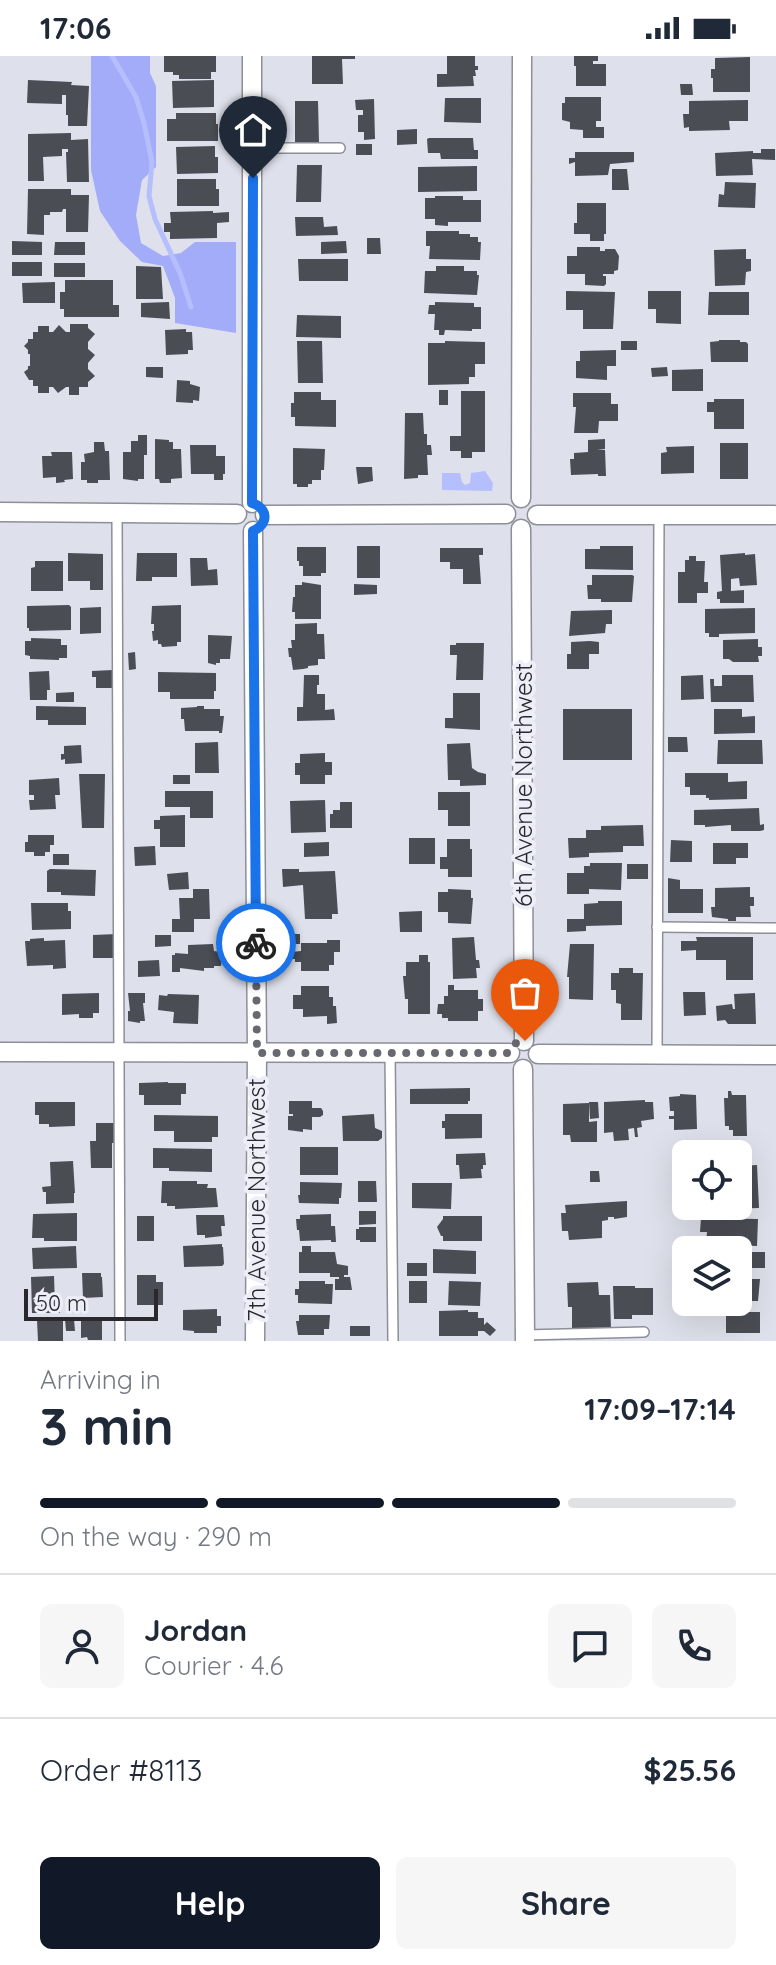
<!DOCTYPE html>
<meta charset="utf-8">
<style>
:root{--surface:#fff;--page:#f6f6f7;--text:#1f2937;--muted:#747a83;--line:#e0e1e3;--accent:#111827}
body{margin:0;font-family:Quicksand,sans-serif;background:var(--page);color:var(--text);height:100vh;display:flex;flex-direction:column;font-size:30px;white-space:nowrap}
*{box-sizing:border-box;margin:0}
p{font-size:26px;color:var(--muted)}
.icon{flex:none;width:44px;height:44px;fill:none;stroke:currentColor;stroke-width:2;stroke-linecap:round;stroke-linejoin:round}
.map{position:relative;height:1285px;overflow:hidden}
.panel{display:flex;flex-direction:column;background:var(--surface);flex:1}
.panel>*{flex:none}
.fabs{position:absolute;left:672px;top:1084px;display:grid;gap:16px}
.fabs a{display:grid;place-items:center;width:80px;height:80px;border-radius:12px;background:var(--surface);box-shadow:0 8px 32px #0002;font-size:40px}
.scale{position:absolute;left:24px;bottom:20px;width:134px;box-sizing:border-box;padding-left:8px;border:4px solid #29292d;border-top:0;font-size:22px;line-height:28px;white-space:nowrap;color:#29292d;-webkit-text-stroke:6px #eceef8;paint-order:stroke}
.pin{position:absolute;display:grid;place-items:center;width:68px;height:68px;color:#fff;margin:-82px -34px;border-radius:50% 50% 50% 0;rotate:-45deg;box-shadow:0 0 8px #0007}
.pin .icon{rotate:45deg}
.courier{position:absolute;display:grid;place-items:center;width:80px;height:80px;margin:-40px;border:6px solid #1a73e8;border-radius:50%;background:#fff;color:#222;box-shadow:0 2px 10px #0007}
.headline em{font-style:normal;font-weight:800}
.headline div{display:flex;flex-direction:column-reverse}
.headline{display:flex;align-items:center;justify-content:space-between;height:136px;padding:0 40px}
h1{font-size:52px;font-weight:800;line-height:60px}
.bar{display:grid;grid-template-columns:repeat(4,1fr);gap:12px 8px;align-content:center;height:96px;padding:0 40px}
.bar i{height:10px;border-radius:6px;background:var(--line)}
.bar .current{background:var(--accent)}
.bar p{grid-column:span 4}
.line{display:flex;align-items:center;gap:20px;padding:0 40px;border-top:2px solid var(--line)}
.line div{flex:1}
.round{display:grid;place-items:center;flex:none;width:84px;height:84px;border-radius:12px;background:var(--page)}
.cta{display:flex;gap:16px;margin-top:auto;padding:16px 40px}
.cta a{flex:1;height:92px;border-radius:12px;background:var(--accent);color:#fff;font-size:32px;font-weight:800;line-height:92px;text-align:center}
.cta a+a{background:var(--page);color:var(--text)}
.status{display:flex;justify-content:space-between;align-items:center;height:56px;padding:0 40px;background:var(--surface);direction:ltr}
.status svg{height:22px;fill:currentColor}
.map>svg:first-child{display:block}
.forest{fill:#a2acf9}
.water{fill:#b6bffe}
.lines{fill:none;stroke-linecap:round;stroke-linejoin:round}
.stream{stroke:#b6bffe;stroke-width:5}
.building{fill:#4b4d55}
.service-casing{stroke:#8d8f98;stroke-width:12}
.minor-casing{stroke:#8d8f98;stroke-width:21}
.service{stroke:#fff;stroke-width:9}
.minor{stroke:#fff;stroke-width:18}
.done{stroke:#686970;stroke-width:8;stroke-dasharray:0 14.4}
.route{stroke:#1a73e8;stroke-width:10}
.labels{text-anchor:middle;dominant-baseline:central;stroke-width:8;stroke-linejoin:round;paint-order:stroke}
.street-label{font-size:24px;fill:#29292d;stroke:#eceef8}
</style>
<div class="status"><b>17:06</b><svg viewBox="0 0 49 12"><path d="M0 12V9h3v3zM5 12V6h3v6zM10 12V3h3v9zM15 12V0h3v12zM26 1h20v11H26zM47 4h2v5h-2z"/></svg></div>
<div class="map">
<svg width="776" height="1285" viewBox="0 0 776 1285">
<rect width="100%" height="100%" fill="#dee0eb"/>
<path class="forest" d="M91 0H150V17L156 30V111L142 124 136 159 141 187 163 200 181 197 195 186H236V277L175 267V242L163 210 142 206 120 185 100 155 91 114Z"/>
<path class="water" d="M485 415 493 427 492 435 442 434V417H460L462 426 465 429 470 427 471 417Z"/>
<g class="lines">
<path class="stream" d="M112 0 136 41 144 67 152 106 149 140 155 163 180 217 191 251"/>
</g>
<g class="building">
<path d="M164 0H216V16H211V23H179V19H173V16H164Z"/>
<path d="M312 0H355V3H342L343 28H312Z"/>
<path d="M447 0H475V10H478V14H475L476 20H473L474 30 437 31V18H447Z"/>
<path d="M574 0H598V5H593V8H606V30H576V10H574Z"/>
<path d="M750 1V36H713V22H711V13H715V2Z"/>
<path d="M28 24 72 26 71 29 89 30 87 70H68V59H66V39H62V48L27 47Z"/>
<path d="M214 24V51L173 52 172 25Z"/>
<path d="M680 28H692L693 39H681Z"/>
<path d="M565 41H601V65H596V71H604V82H583V74L570 73V66L562 64V47H565Z"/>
<path d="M445 42H481V67L444 66Z"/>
<path d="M374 43 375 83 364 84V76H358V59H363V54H356L355 44Z"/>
<path d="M748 44V65H729L730 74 689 75V71L684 72 683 58H689V45Z"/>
<path d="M295 45H318L319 86 295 87Z"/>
<path d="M176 57H216V68H218V85H167V63H176Z"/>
<path d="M417 73V88L397 89V74Z"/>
<path d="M71 77V84L88 83 89 126H67L66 96H68V93H62V100L43 101 44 125H28V78Z"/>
<path d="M429 82H473L474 94H478V103H441L440 97H428L427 83Z"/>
<rect x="356" y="88" width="16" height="11"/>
<path d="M215 90V101H218V117L177 118 176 91Z"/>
<path d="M761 93H775V104L752 103 753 119 716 120 715 97 753 95V97H761Z"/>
<path d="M575 96H634V106L610 108 608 119 575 120V106L569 108V102H575Z"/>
<path d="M297 109H322L321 146H296Z"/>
<path d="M477 110V135L418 136V111Z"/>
<path d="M612 113H627L629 134H612Z"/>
<path d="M177 123H216V133H219V150H177Z"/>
<path d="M725 126 756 127 755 152 718 151 719 138 724 139Z"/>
<path d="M28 133H71V139H89L88 176H66V153H63L62 156H50V159H44V179L27 178Z"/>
<path d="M435 140H463V144H481V166H448V170L435 169V163H425V142H435Z"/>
<path d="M577 147H606V178H604V185H590V178H574V167H577Z"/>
<path d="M213 155V157L229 156V166L217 167V182L170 183V176H164V167H171L170 156Z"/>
<path d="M295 161H323L324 171 337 170 338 179 296 180Z"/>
<path d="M426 175H459V178H470V181H478V186H481L480 204 429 203 430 190H426Z"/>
<path d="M367 182H380L381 198H367Z"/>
<path d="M12 185 42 186V199H12Z"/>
<path d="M346 185 347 197 321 198V186Z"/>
<path d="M55 186H85V199H54Z"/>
<path d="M577 191H600V195H605V193H615L619 200 618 214 614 215V218H603V220H606V228L604 230 585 229V218H567V200H577Z"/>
<path d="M746 193V203H751V215L746 216 745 229 715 230 714 194Z"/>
<path d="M298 203H348V225H299Z"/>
<rect x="12" y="206" width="30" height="14"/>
<rect x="54" y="207" width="31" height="14"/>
<path d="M136 210 161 211 163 243H136Z"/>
<path d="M436 210H464V215H477V219H479L477 239 424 237 425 215H436Z"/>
<path d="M65 224H113V249H119V261H64V253H60V236H65Z"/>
<path d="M55 226V247H23L22 227Z"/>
<path d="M566 235 615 236 613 273H583V254H566Z"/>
<path d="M648 235H681V268L656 267V253H648Z"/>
<path d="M709 236H749V259H708Z"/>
<path d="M169 246 170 263 141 261V247Z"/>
<path d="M435 246 474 247V251H481V273H472V275L445 274 444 279H439V274H434L435 258H428L429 249H435Z"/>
<path d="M297 259 341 260V282L296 281Z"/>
<path d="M70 268H88V272L95 278 88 286V293L95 299 88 307V313L95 320 88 326V331H79V339H69V331H66L58 337 53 331H49V337H38V330H33V324H29L24 316 28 313V310H30V298H28V294L24 290 28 286V283H33V276H38V270H49V276H53L59 269 66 276H70Z"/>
<path d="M186 273V276H192L193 294H188V298L166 299 165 274Z"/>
<path d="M719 284H740V286H746L748 288V306H711L710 286 719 285Z"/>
<path d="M297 285H322L323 327H298Z"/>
<path d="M445 285 485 286V308H475V321H469V328L428 329V287H445Z"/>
<rect x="621" y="285" width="16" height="9"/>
<path d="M616 294V310H607V324L576 322V305H580V295Z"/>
<path d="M146 311H163V322L146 321Z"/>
<path d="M667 311 668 320 652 321 651 312Z"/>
<path d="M703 313V335H672V314Z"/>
<path d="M177 324 190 325V328L200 331 199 345 193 344V347L176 346Z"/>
<rect x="439" y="334" width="9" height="15"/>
<path d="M461 335H485V396H472V402H461V395H450V380H461Z"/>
<path d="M294 336H321V344H336V371L295 370V361H291V347H294Z"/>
<path d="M573 337H611V348H618V365H599L598 377H574L576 351H573Z"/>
<path d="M714 343H744V373H714V356H707V346H714Z"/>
<path d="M405 357H423L424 378H427V389H431L432 399H427L428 419H418V422L404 423Z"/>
<path d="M138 379H147V399H144V423H138V425L123 423V396H131V385H138Z"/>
<path d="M155 383 169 384V386H173V393H181L182 422 171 423V427H160L159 423H155Z"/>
<path d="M605 383V393L597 394H605L606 420H598V418L571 419 570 403H574V397L588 396V384Z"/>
<path d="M94 386H104L105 395H109L110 424H98V427H87V424H81V406H85L84 398 94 396Z"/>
<rect x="720" y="387" width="28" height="36"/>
<path d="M190 389H216V400H225V418H223V424H214V418H191Z"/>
<path d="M694 390V417L661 418V397L667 396 666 391Z"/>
<path d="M293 392 325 393 324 414H321V424H312V428H308V431H297V428H293Z"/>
<path d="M51 396H72L73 423 64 424 65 426 56 427V421L43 422 42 400H52Z"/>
<path d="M356 411H372L373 425 358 428Z"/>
<rect x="357" y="490" width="23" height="32"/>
<path d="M600 490H633V514L585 513V493H600Z"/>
<path d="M297 491H326V517H321V520H303V510H299V505H297Z"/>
<path d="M440 492H483V499H479L481 528H463V513H450V506H440Z"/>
<path d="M68 497 103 498V534H90V525H68Z"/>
<path d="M137 497H177V521H152V525H136Z"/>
<path d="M745 497V499L755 498 757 529 740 530 739 522 731 523V535L744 534V547H720V543H717V536L722 535 720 499Z"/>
<path d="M689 500H696V505H705L704 526H708V537H697V547H678V516H685V504H689Z"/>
<path d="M190 502H207L208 514 217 513 218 529 191 530Z"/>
<path d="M35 505H63V535H31V512L35 511Z"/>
<path d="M592 519H632L634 520 632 546H601V543H588L587 529H592Z"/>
<path d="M302 526 321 529V563H295V556H292L293 541H295V529H302Z"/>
<path d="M354 528 377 529V538L354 539Z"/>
<path d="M69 549 71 551V574L29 575V572H27V550Z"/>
<path d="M181 549V586H177V590L162 591 161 588H158V584L153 585 152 575H154V568H151L152 550Z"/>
<path d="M101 551V577L80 578V552Z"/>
<path d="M755 552V577L719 578V581H709V577H705V553Z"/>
<path d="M612 554V568H606L605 577 569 580 571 555Z"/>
<path d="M317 567V578H324L325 603H318V609L308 610V612L303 613 293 614 291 601H289L288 592H292L291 584H295V568Z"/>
<path d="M208 579 232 580 230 603H220V607H216V609L208 607Z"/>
<path d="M31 582 61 583V589H67V602H59V604L30 603V600L25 599V585H31Z"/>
<path d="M758 583V591H762V600H758L759 606H733L729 603H723V584Z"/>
<path d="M590 585 599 586V598H589V613H567V598H571V586Z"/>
<path d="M456 587H484L483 624H456L457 599H450V589H456Z"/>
<path d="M135 596 136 613 129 614 128 597Z"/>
<path d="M113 614 114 632H96V621H92V615Z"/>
<path d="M49 615 50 634H47V644H30L29 616Z"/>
<path d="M158 616 216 617V635H214V643H170V636H158Z"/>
<path d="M304 619H319V629H317V638H325V654L334 653 335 664 297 665V651H303Z"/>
<path d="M703 619 704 643 681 644V620Z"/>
<path d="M722 619H753L754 646H711L710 623H714V630H722Z"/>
<path d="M74 636V646H56V637Z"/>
<path d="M453 637H480V674L445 672V662H453Z"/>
<path d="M36 650 86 651V669H48V664H36Z"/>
<path d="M197 650H204V653H220V660H224L222 677H219V675H185L184 663H181V652L197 651Z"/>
<rect x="563" y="653" width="69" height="51"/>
<path d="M714 653H742V661L755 660V677L714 678Z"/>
<path d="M668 681H687L688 696H668Z"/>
<path d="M718 684H762L763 708H717Z"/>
<path d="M218 686 219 717H195V687Z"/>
<path d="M470 687 472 712 478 716 486 718V729L460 730V724H448L447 688Z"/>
<path d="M81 689 82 707 65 708V703L61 704V698H64V690Z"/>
<path d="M325 697V706H332V719H325V728H300V719H295V707H300V698Z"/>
<path d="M685 717H728V726L747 725V743L709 744V742H706V739H690V731H685Z"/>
<path d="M79 718H105L104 772H82Z"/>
<rect x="173" y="719" width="17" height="9"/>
<path d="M59 722 60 739H55L56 753 30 754 29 744H34V739H29V724Z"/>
<path d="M165 735H213V762H190V751H165Z"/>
<path d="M438 736H470V770H448V754H438Z"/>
<path d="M325 744 326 776 291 777 290 745Z"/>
<path d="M340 746H352V772H330V758H333V754H340Z"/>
<path d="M759 752 760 769 764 768V774L760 775H731V769L705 771V769H694V754Z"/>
<path d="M185 759V791H160V773H154V764H160V760Z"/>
<path d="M643 769 644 790H623V796L589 797V801L569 802 568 782H586V774H601V770Z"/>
<path d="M28 779H54V789H50V796H45V800H34V796H25V786H28Z"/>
<rect x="409" y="782" width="26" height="26"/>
<path d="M447 783H470V793H472V821H448V813H440V801H447Z"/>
<path d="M671 784 692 785V806H670Z"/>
<path d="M329 786V800L304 801V787Z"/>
<path d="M713 787H748V802H736V808H713Z"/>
<path d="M155 790 156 809 135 810 134 791Z"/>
<rect x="53" y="798" width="16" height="11"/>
<path d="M590 807H622L621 834 589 833V838H567V817H584V810H590Z"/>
<rect x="627" y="808" width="21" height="15"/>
<path d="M50 813 96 814 95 840 61 839V836H47V815Z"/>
<path d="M282 813H299V816L335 815 338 858H332V863H305L303 829 283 831Z"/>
<path d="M188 816 189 833 169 834 167 818Z"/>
<path d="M668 822 680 824V833H703V857H668Z"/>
<path d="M750 831V841H754V850H750L751 861H736V865H728V863L712 861 711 851H715V832Z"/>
<path d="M193 833H209L210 863H194V876H172V863H180L179 842H193Z"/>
<path d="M448 833 471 834V842H473L471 868 448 867V856H438V836H448Z"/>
<path d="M598 845H622V869L586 870V875L567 876V863H584V848L598 847Z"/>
<path d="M31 847H68V855H71V873L32 874Z"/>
<path d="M422 855V876H400L399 856Z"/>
<path d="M117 878V902H93V879Z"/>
<path d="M281 878H300V888H283Z"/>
<path d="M155 879H171V890L155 891Z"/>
<path d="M474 881 476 904H479L480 912H476L477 922 453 923 452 882Z"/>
<path d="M696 881H753V924H726V904H696V894L681 895V885H697Z"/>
<path d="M44 882V885L65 884 66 912 53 913V909L27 910 25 885H30V883Z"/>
<path d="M327 884H340V896H334V909H329V915H301V906H295V903H291V896L301 895V887H327Z"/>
<path d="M213 888 214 895 220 896V892H223L221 910H214V912H204V915L180 912V916H172V899H175V897L188 898V889Z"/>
<path d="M570 888H594L593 944 569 943V921H567Z"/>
<path d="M419 899H428V906H430V958H408V943H405L403 920H406V906H419Z"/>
<path d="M159 904 160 920 138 921V905Z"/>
<path d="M619 912H633V917H643L642 964H621V948L616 947V934H611V917H619Z"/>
<path d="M448 929H454V934H478V943H483V955H478V965H448V962H442V958H437L438 948H444V940H448Z"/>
<path d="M301 930H329V941H333V950H336L337 967 327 968V960L303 961V953H293V939H301Z"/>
<path d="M683 936H705L706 959 684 960Z"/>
<path d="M99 937V957H93V962H79V958L62 959V938Z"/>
<path d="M128 937H145V947H143L145 965H140V967L128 965V955H130Z"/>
<path d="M755 937 756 968H728L725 964 717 965 716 950 732 948 733 953H735L734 938Z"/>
<path d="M168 938 199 939 198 968 173 967 174 956 158 954 159 939 167 940Z"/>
<path d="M168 1026V1027H186V1038H181V1049H144V1039H139V1027Z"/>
<path d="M470 1032V1045H468V1048H410V1033Z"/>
<path d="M728 1035H731L732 1039H746L747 1080H733V1074H729V1070H725L724 1042H728Z"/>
<path d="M680 1038 696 1039 697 1073 674 1074V1063H669V1060H674V1055H670L669 1041 680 1040Z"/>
<path d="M645 1044V1046H653L654 1063 641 1065 642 1071 637 1072 638 1081H635L634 1072 628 1073 629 1084 614 1085 613 1076 604 1077V1046Z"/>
<path d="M289 1045H312V1052H321L323 1055V1059L320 1061H312V1074L303 1073V1076L288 1074V1060H293V1058H289Z"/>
<path d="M35 1046H75V1070L49 1071V1068H39V1059H35Z"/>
<path d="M589 1046H598L599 1062 590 1063Z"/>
<path d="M589 1047V1066L597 1065V1086H571L570 1079H563V1048Z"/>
<path d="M374 1058 375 1072 382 1075V1082L378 1085H343L342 1060Z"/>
<path d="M445 1058H482V1082L445 1083V1072H442V1065H445Z"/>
<path d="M154 1059 218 1060V1081H212V1086H174V1075H154Z"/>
<path d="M96 1067H117L118 1087H112V1112H91L90 1085H96Z"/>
<rect x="300" y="1091" width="38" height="28"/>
<path d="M708 1091H718L719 1098H708Z"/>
<path d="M153 1092 212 1093V1116L169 1115V1112H153Z"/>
<path d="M485 1097 486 1109H483V1113H481L482 1122 460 1123 459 1109H456V1098Z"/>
<path d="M73 1105 75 1137H74V1147L46 1148V1136H43L42 1131 51 1130 50 1106Z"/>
<path d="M757 1109 759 1152 723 1153V1150H738V1110Z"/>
<path d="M590 1115H599L600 1126H590Z"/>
<path d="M162 1125H197V1128H208L207 1132H216L218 1151 175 1153V1150H167V1147H161Z"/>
<path d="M358 1125H376L377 1146H358Z"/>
<path d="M300 1126 342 1127 341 1142H339V1148L299 1147 298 1139H300Z"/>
<path d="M412 1127H452L451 1153 412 1152Z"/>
<path d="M627 1145V1161L614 1163V1161H608V1164L602 1165V1182L569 1184 568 1175H562L561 1157H566L565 1149Z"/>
<path d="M359 1155H376V1168L359 1169Z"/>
<path d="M77 1157V1185H44V1182H32L33 1158Z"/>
<path d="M331 1158V1170H335L336 1186H331V1184L300 1185 299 1174H297L296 1163H300V1159Z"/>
<path d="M196 1159H224L225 1170H221L222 1180 205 1182V1179H197Z"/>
<rect x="137" y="1160" width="17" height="25"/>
<path d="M443 1160H482V1185H443V1180H441L437 1171 443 1163Z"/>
<path d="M701 1162 758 1163 757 1190 706 1188 707 1176H700Z"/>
<path d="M359 1171H376V1186H360V1184H356V1173H359Z"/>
<path d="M222 1188V1191H223L224 1208 222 1210 184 1211 183 1190Z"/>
<path d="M76 1190 77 1212 33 1213 32 1192Z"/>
<path d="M302 1190H311V1196H335L337 1208 348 1210V1219H344V1221H350L352 1234H335V1223H339V1221H330V1217H299V1196H302Z"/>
<path d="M433 1193 476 1195V1218L433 1217Z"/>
<path d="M738 1196H765V1212H743V1220H738Z"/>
<rect x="407" y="1207" width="20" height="13"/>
<path d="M82 1217H101V1221H102L103 1241 83 1242Z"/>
<path d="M137 1219H156V1226H163V1249H137Z"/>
<path d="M54 1220 55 1249H60V1257H32L31 1221Z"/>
<path d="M738 1223H760L758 1245H738Z"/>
<path d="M299 1225H325V1228H333L332 1248 298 1247V1239H295V1233H299Z"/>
<rect x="409" y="1225" width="18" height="22"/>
<path d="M449 1225 481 1226 480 1250 448 1249Z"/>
<path d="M598 1226 599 1239H610L611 1274 572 1275V1251H568L567 1227Z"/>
<path d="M613 1230H635V1232H653V1259H632V1263H614Z"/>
<rect x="703" y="1246" width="20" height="8"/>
<path d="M217 1253V1260H221V1270H217V1277H194V1275L183 1274V1254Z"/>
<path d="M468 1254V1256H478V1262H484V1269L487 1266 496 1274 490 1280 484 1275H478V1280H439V1255Z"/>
<rect x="726" y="1256" width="34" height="21"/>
<path d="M299 1259H330L329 1273H324V1279H298L296 1265H299Z"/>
<path d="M63 1263V1285H38L37 1264Z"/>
<path d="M65 1263H74L75 1275H66Z"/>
<path d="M81 1263H102V1284H88L87 1281 81 1282Z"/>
<rect x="350" y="1270" width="20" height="10"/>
</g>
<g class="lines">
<g class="service-casing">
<g id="service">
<path d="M253 92H340"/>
<path d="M117 457 120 1285"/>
<path d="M657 871 776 872"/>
<path d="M390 997 393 1285"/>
<path d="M657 998 659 459"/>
<path d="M525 1279 644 1276"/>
</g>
</g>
<g class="minor-casing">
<g id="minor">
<path d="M252 0V447"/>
<path d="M521 442 522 0"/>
<path d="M0 456 237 458"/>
<path d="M265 459 506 458"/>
<path d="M537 459H774"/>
<path d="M521 473 524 985"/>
<path d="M253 475 257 997 255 1285"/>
<path d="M0 996 510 997"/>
<path d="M538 998 776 999"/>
<path d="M523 1013 525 1285"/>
</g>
</g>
<use href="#service" class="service"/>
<use href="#minor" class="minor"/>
</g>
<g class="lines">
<path class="done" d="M256 887 257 997H510L516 987 525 985"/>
<path class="route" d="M253 122 252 447C268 452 269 468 253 475L256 887"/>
</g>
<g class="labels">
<g class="street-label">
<text transform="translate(523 729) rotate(-90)">6th Avenue Northwest</text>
<text transform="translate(256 1144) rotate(-90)">7th Avenue Northwest</text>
</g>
</g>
</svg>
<div class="fabs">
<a><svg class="icon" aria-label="locate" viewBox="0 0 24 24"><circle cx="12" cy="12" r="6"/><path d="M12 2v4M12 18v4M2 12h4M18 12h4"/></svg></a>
<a><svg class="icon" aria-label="layers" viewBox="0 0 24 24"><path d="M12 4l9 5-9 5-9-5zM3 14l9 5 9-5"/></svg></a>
</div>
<div class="scale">50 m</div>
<div class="pin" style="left:525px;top:985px;background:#ea580c"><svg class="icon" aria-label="bag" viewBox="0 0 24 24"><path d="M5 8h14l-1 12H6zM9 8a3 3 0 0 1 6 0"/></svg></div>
<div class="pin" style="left:253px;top:122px;background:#1f2937"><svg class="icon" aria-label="home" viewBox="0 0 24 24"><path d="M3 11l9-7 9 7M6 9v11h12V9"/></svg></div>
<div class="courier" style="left:256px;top:887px"><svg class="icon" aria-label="bike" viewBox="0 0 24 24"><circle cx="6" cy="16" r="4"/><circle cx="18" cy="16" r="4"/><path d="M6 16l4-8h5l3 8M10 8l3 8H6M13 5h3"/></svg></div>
</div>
<section class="panel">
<div class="headline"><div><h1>3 min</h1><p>Arriving in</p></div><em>17:09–17:14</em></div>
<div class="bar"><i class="current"></i><i class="current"></i><i class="current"></i><i></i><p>On the way · 290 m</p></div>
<div class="line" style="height:144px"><a class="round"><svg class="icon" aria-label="person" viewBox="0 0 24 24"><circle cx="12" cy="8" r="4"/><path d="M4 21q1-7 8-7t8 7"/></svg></a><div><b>Jordan</b><p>Courier · 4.6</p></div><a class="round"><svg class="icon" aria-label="chat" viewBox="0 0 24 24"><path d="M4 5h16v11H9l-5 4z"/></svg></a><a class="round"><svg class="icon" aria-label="phone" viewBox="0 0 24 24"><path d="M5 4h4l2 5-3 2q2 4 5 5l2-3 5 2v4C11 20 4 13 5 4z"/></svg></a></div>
<div class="line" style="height:104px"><div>Order #8113</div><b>$25.56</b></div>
<div class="cta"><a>Help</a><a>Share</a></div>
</section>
